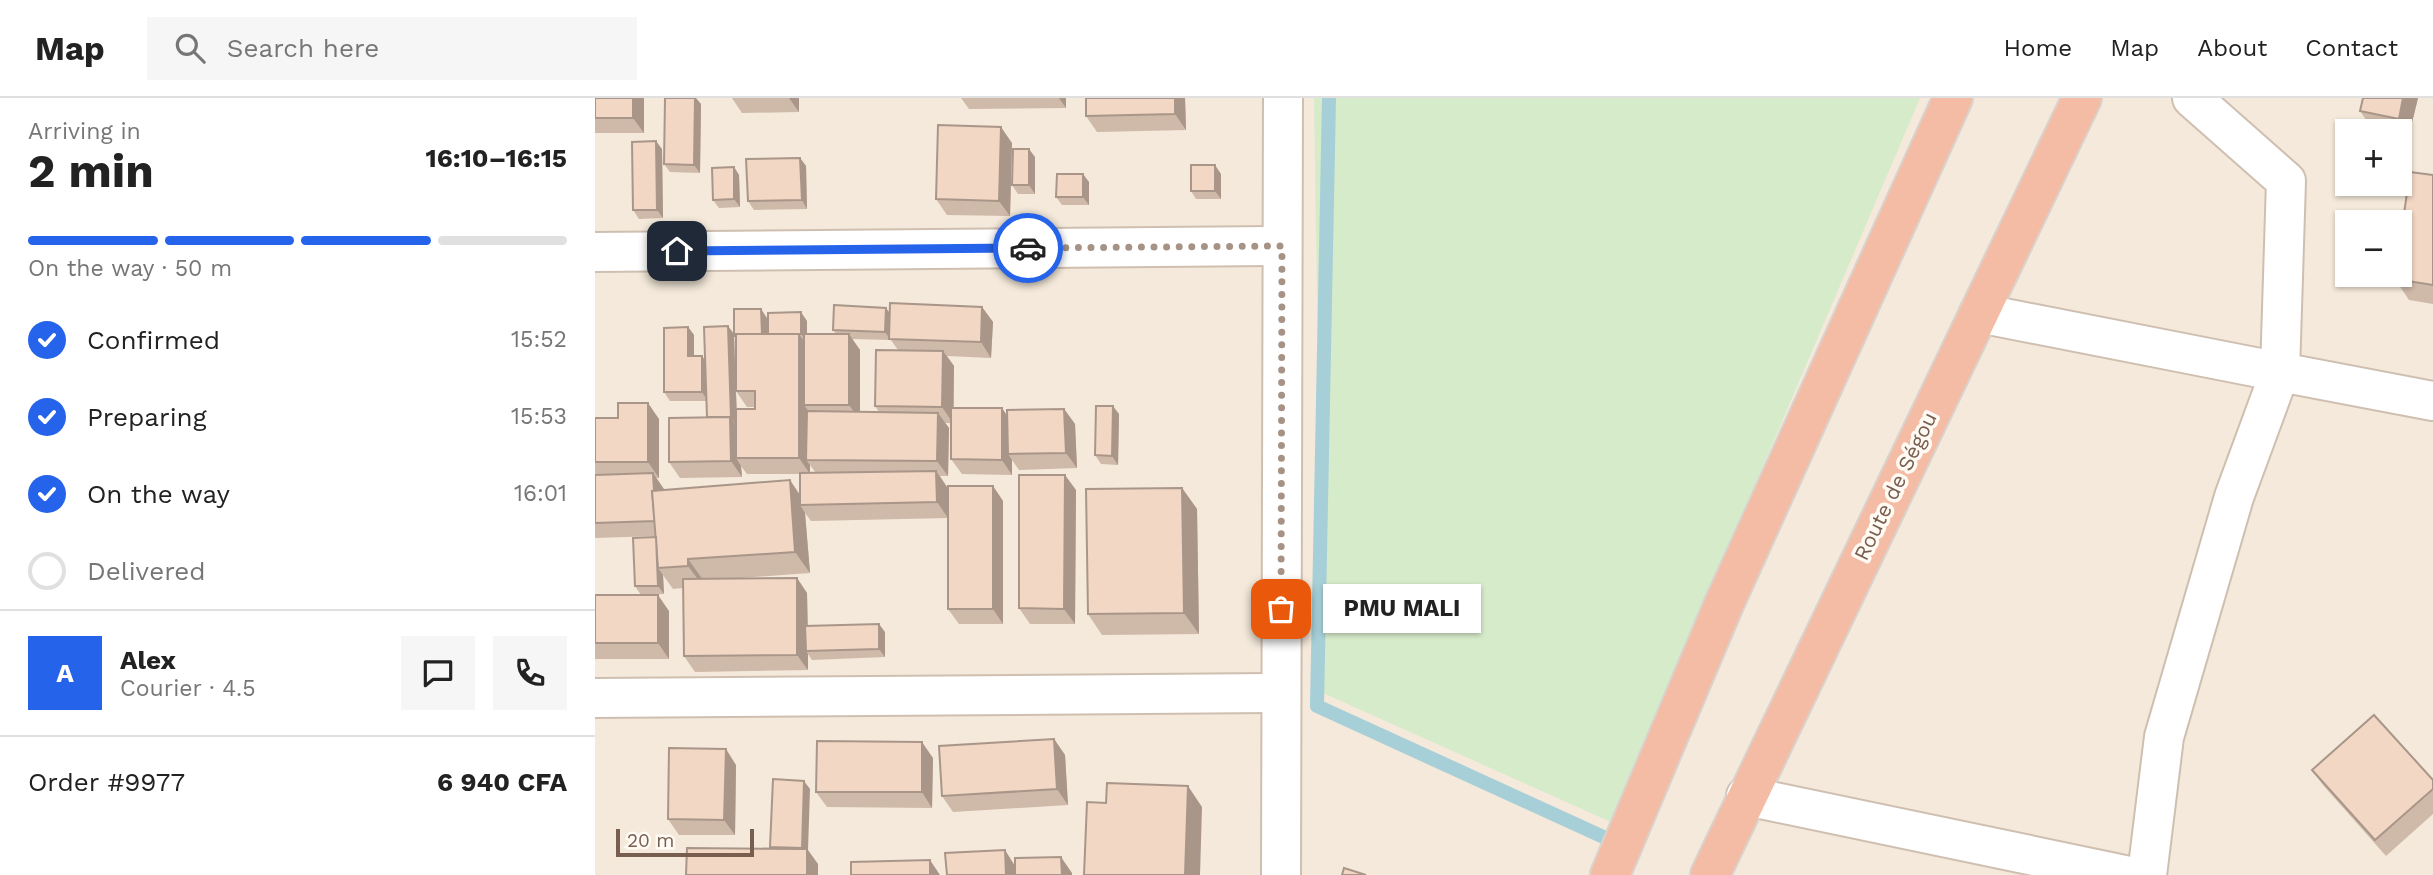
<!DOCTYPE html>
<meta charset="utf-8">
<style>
:root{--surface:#fff;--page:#f6f6f6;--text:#222;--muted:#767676;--line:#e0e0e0;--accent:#2563eb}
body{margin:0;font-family:"Work Sans",sans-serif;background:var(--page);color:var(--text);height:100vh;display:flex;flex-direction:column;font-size:26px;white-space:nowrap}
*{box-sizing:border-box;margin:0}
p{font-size:23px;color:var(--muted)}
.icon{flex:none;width:38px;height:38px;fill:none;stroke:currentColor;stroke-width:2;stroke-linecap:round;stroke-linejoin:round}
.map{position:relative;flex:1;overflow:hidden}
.panel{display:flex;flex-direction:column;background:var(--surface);width:595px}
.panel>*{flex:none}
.fabs{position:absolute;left:1740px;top:21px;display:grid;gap:14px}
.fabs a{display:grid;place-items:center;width:77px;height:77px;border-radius:0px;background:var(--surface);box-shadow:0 2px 5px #0004;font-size:35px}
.scale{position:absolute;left:21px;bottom:18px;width:138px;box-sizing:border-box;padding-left:7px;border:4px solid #785e4e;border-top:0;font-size:19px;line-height:24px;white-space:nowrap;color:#785e4e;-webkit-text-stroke:5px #fffaf3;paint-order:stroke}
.pin{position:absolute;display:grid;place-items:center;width:60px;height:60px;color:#fff;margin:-30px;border-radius:14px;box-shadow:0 4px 10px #0006}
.courier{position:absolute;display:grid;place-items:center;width:70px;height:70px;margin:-35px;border:5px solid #2563eb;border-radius:50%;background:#fff;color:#222;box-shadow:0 2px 9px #0007}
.bubble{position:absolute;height:49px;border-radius:0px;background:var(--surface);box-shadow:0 2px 5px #0004;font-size:23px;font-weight:700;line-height:49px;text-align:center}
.summary em{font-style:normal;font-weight:700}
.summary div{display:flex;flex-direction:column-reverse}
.summary{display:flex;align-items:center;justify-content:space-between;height:119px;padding:0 28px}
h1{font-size:46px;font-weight:700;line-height:52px}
.bar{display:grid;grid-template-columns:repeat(4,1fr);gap:10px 7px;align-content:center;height:84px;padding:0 28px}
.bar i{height:9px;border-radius:5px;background:var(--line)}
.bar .selected{background:var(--accent)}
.bar p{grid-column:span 4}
.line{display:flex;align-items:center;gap:18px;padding:0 28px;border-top:2px solid var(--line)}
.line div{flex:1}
.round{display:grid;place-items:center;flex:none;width:74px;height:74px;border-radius:0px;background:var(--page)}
ol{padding:0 28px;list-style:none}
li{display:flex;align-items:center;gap:21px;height:77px}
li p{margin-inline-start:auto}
li .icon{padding:7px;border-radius:50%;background:var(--accent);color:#fff;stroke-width:4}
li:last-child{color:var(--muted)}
li i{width:38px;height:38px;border:4px solid var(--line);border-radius:50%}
header{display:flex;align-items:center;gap:42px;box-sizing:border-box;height:98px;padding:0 35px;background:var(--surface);border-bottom:2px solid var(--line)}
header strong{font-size:33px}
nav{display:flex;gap:38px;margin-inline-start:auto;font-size:24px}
.search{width:490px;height:63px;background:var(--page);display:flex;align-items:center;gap:18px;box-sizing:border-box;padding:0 24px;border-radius:0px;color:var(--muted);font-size:26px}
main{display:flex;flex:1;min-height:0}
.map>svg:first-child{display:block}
.residential{fill:#f4e9da;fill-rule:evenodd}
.green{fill:#d6ebca}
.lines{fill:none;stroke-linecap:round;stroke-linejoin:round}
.stream{stroke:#a6cfd8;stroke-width:14}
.street-casing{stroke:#cfbfb1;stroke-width:42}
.highway-casing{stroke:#d9d2cd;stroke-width:42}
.street{stroke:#fff;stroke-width:38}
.highway{stroke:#f4bca5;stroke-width:38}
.wall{fill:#cfb9a9;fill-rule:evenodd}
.shaded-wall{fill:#a99689}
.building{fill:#f1d7c4;stroke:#a99689;stroke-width:2}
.done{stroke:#a69385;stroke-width:7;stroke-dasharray:0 12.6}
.route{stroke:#2563eb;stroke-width:9}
.labels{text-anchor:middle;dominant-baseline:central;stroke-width:7;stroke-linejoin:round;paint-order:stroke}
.street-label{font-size:21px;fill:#785e4e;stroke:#fffaf3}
</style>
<header>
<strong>Map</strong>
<div class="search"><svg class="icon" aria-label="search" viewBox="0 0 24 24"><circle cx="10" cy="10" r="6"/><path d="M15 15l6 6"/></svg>Search here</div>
<nav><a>Home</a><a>Map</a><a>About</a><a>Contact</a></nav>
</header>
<main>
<section class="panel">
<div class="summary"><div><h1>2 min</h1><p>Arriving in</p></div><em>16:10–16:15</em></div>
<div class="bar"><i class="selected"></i><i class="selected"></i><i class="selected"></i><i></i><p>On the way · 50 m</p></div>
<ol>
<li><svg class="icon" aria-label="check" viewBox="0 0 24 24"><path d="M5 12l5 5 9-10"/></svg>Confirmed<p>15:52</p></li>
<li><svg class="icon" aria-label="check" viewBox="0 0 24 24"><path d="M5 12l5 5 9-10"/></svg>Preparing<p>15:53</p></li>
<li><svg class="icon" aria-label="check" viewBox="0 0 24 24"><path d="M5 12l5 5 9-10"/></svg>On the way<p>16:01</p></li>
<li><i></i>Delivered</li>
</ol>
<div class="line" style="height:126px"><b class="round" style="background:var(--accent);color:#fff">A</b><div><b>Alex</b><p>Courier · 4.5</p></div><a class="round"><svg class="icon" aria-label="chat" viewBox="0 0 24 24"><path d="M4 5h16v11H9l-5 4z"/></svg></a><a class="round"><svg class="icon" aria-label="phone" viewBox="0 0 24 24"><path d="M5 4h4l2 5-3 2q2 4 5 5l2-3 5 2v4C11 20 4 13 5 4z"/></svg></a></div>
<div class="line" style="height:91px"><div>Order #9977</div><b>6 940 CFA</b></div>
</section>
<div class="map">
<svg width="1838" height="777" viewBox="0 0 1838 777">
<rect width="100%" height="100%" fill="#fcf6ec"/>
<path class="residential" d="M0 0H1838V777H0ZM1752 33H1804V86H1752ZM1752 124H1804V177H1752Z"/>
<path class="green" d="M719 0H1325L1016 724 728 595Z"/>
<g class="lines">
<path class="stream" d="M734 0 722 608 1015 742"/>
<g class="street-casing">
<g id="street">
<path d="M1597 0 1691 83 1685 274 1838 303"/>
<path d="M0 154 687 148"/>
<path d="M1384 215 1685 274 1639 399 1569 639 1552 777"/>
<path d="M0 600 686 595"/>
<path d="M1151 698 1530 777"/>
<path d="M686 777 688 0"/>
</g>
</g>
<g class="highway-casing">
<g id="highway">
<path d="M1015 777 1129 506 1358 0"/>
<path d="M1115 777 1487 0"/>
</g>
</g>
<use href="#street" class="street"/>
<use href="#highway" class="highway"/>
</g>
<g class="wall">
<rect x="0" y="0" width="49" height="35"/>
<path d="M137 0H204V14L147 15Z"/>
<path d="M366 0H471V10L374 11Z"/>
<path d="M590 0 591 32 502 34 491 18Z"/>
<path d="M1768 0H1823L1814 37 1804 35V33H1798L1776 29 1765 13Z"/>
<path d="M106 6 105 75 75 74 69 66Z"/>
<path d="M417 45 415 118 352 117 341 101Z"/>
<path d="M67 51 68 120 44 121 38 112Z"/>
<path d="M440 59V96H423L417 87Z"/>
<path d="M205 60 211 68 212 111 159 112 153 103Z"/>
<path d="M139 69 144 77 145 109 124 110 118 102Z"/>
<path d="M626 76V101H601L596 93Z"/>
<path d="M1838 77V206L1814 202 1800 181Z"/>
<path d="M494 84V107H467L461 99Z"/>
<path d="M387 209 398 224 396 260 352 258 359 268V310H407L412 318 469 311 480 326 482 370 424 372 417 362V377L367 376 356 361V325H350L354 330 353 378H345L352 389 398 388 408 403V526H364L353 511V420L216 423 210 415 215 475 131 481 202 480 212 495 213 528 290 534V559L217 562 213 556V572L100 574 89 558 88 490 78 491 68 477 69 496 46 497 40 488 61 438 0 440V320L64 321V380H61L69 392 205 397V376H152L146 368 147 379 85 380 74 364 112 319V303H75L69 294 93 229 99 237V258L111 263 139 236 141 293V240L139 238 172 220 173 236 212 223V236H241L238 232 295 215ZM257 241 296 242 303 252 280 308 284 314H265V252ZM141 293 152 309H160V311H142ZM215 367 221 375H215Z"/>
<path d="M524 316 523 367 506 366 500 357Z"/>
<path d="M587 390 602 411 604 536 507 537 493 516Z"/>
<path d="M481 392 480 526H435L424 510Z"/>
<path d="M0 497 74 513V561H0Z"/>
<path d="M459 641 470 657 473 707 358 714 347 698Z"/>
<path d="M338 660 337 710 232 709 221 694Z"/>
<path d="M141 667 140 737H84L73 721Z"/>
<path d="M1717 672 1838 682V716L1791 758 1728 687Z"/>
</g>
<g class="shaded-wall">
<path d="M38 0H49V35L38 20Z"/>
<path d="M100 0H101L106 6 105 75 99 67Z"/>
<path d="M194 0H204V14Z"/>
<path d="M464 0H471V10Z"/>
<path d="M580 0H590L591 32 580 16Z"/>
<path d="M1808 0H1823L1814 37 1804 21Z"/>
<path d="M406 29 417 45 415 118 404 103Z"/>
<path d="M61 43 67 51 68 120 62 112Z"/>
<path d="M434 51 440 59V96L434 87Z"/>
<path d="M205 60 211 68 212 111 207 102Z"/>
<path d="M620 67 626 76V101L620 93Z"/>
<path d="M139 69 144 77 145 109 139 101Z"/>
<path d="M488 76 494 84V107L488 99Z"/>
<path d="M387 209 398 224 396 260 386 244Z"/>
<path d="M291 210 297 218 295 241 290 234Z"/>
<path d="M166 211 172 220 173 246 167 237Z"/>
<path d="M206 214 212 223V244L206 236Z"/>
<path d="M133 228 139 236 142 329 136 320Z"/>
<path d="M93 229 99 237V266L93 258Z"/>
<path d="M204 236 215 252 209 307 215 315 211 362 215 367V376L204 360Z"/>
<path d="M254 236 265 252V322L254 307Z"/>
<path d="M348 253 359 268 358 325 347 309Z"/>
<path d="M107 258 113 266V303L107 294Z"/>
<path d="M53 305 64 321V380L53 364Z"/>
<path d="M518 308 524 316 523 367 517 358Z"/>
<path d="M407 310 417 325 413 356 417 362V377L407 362Z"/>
<path d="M469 311 480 326 482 370 471 355Z"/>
<path d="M343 315 354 330 353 378 342 363Z"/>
<path d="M135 319 146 335 141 360 146 368 147 379 136 363Z"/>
<path d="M341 373 352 389 353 420 342 404Z"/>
<path d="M58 375 69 391 70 438 60 423Z"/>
<path d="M470 377 481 392 480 526 469 511Z"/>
<path d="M195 382 209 403 205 407 210 415 215 475 200 454Z"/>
<path d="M398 388 408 403V526L398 511Z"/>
<path d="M587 390 602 411 604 536 589 515Z"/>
<path d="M61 439 63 470 68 477 69 496 63 488Z"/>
<path d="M93 461 108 482V488L93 468Z"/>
<path d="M202 480 212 495 213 553H211L213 556V572L202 557Z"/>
<path d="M63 497 74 513V561L63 545Z"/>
<path d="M284 526 290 534V559L284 551Z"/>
<path d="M459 641 470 657 473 707 462 691Z"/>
<path d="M327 644 338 660 337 710 327 694Z"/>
<path d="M131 651 141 667 140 737 129 722Z"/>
<path d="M209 683 215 691 213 752 223 766V777H212L207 750Z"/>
<path d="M593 688 607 709 605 777H590Z"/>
<path d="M410 752 420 768 421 777H411Z"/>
<path d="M466 759 477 775V777H467Z"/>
<path d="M335 762 345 777H335Z"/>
</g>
<g class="building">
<rect x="0" y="0" width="38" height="20"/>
<path d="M70 0H100L99 67 69 66Z"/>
<path d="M491 0H580V16L491 18Z"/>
<path d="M1768 0H1808L1804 21 1765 13Z"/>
<path d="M343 27 406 29 404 103 341 101Z"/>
<path d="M61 43 62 112H38L37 44Z"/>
<path d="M418 51H434V87H417Z"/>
<path d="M205 60 207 102 153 103 151 61Z"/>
<rect x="596" y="67" width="24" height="26"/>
<path d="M139 69V101L118 102 117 70Z"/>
<path d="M1815 74 1838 77V187L1800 181V177H1804V150Z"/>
<path d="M462 76H488V99H461Z"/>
<path d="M295 205 387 209 386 244 294 241Z"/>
<path d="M239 207 291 210 290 234 238 232Z"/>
<path d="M139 211H166L167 236H141V238H139Z"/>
<path d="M206 214V236H173V215Z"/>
<path d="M133 228 136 320 135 319H112L109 229Z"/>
<path d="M93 229V258H107V294H69V230Z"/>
<path d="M141 236H204V360H141V311H160V293H141Z"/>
<rect x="209" y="236" width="45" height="71"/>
<path d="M281 252 348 253 347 309 280 308Z"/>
<path d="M23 305H53V364H0V320H23Z"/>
<path d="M501 308H518L517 358 500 357Z"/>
<path d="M356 310H407V362L356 361Z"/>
<path d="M469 311 471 355 413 356 412 312Z"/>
<path d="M212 313 343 315 342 363 211 362Z"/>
<path d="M135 319 136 363 74 364V320Z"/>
<path d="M341 373 342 404 205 407V375Z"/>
<path d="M58 375 59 393H57L60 423 0 425V377Z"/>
<path d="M424 377H470L469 511 424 510Z"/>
<path d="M195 382 200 454 93 461V468L63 470 57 393Z"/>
<rect x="353" y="388" width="45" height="123"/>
<path d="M587 390 589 515 493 516 491 391Z"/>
<path d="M61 439 63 488H40L38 440Z"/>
<path d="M202 480V557L89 558 88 481Z"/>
<rect x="0" y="497" width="63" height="48"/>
<path d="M284 526V551L211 553 210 528Z"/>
<path d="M1779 617 1838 682V691L1780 742 1717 672Z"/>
<path d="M459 641 462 691 347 698 344 648Z"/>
<path d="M222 643 327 644V694H221Z"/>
<path d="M74 650 131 651 129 722 73 721Z"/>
<path d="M178 681 209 683 207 750 175 749Z"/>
<path d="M512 685 593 688 590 777H489L492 704 511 705Z"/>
<path d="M92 750 212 751V777H91Z"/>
<path d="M410 752 411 777H352L350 755Z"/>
<path d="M466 759 467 777H420V760Z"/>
<path d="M335 762V777H256V764Z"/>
<path d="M749 770 771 777H747Z"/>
</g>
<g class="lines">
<path class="done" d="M433 150 687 148 686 511"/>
<path class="route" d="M82 153 433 150"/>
</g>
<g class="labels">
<g class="street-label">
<text transform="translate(1300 388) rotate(-64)">Route de Ségou</text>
</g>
</g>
</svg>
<div class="fabs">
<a>+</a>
<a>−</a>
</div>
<div class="scale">20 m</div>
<div class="pin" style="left:686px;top:511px;background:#ea580c"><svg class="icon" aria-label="bag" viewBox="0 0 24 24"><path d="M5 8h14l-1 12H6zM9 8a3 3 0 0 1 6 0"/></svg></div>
<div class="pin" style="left:82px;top:153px;background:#1f2937"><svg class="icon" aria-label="home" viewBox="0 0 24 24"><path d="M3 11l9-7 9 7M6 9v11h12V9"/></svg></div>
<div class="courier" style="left:433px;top:150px"><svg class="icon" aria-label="car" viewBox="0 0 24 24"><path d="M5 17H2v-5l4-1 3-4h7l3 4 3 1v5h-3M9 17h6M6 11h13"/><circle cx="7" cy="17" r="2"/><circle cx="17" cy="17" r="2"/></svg></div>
<div class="bubble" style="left:728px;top:486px;width:158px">PMU MALI</div>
</div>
</main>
